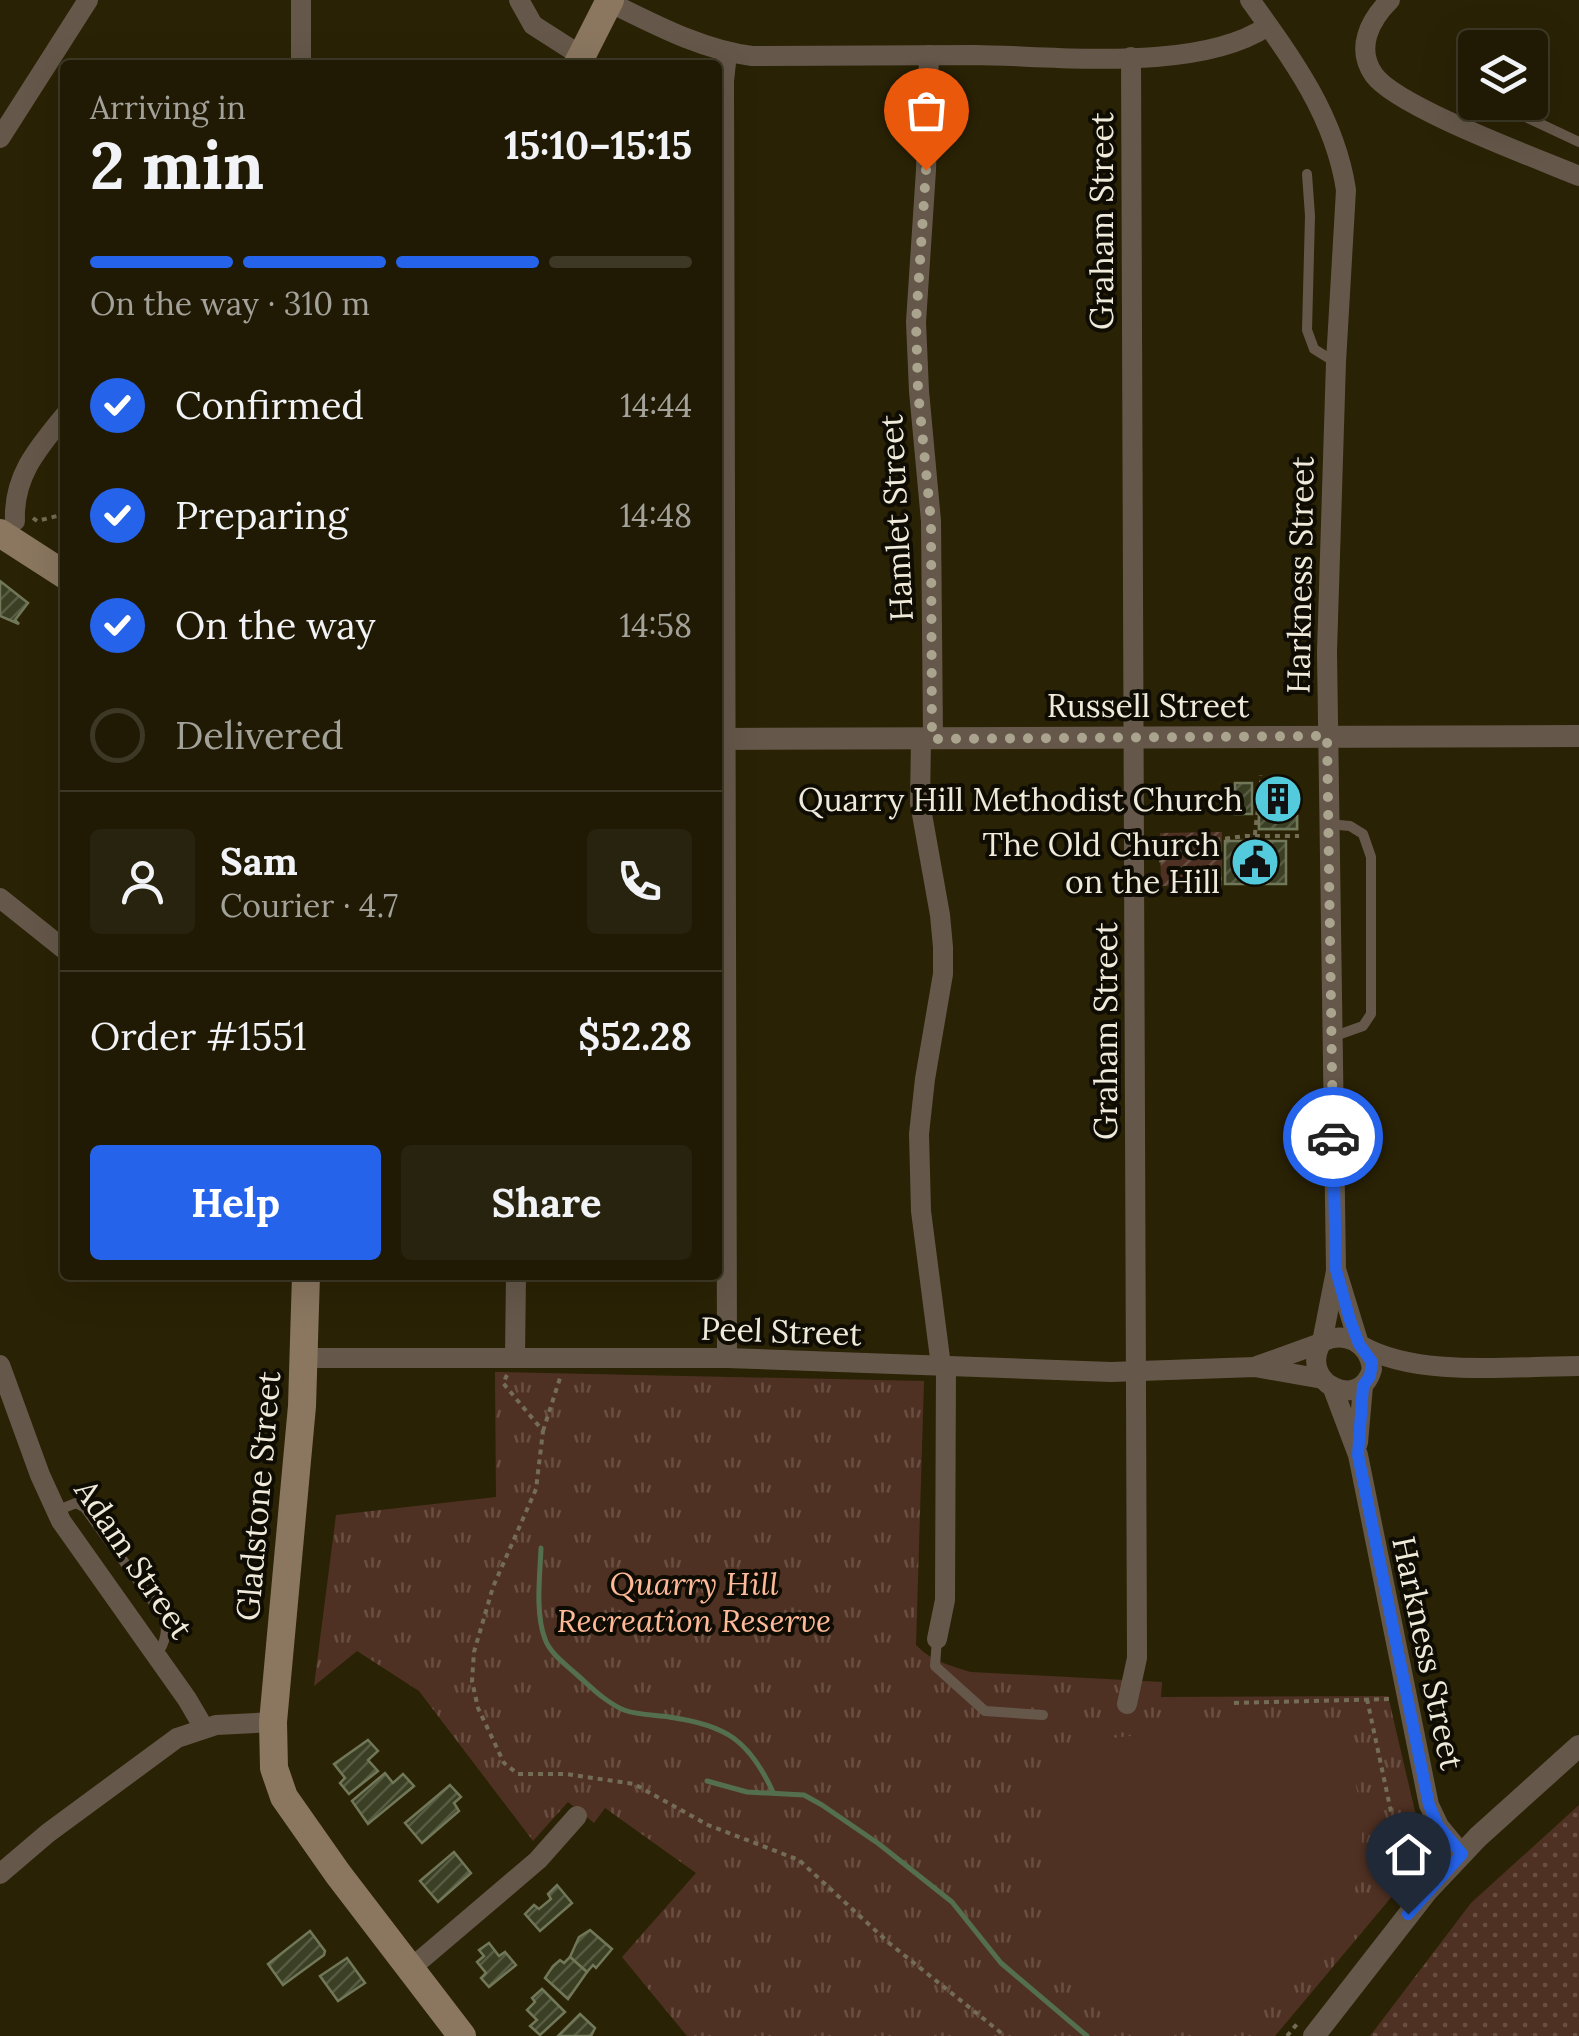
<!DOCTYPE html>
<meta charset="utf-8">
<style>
:root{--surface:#201a04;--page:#28230e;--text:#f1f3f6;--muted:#a2a19a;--line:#3d3826;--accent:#2563eb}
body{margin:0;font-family:Lora,serif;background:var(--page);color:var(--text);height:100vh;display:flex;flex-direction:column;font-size:38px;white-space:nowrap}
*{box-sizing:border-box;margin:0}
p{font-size:32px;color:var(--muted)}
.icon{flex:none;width:55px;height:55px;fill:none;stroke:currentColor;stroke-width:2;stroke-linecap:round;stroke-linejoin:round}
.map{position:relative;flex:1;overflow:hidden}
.panel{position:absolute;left:60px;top:60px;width:662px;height:1220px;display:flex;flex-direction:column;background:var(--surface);border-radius:10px;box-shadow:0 10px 40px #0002,0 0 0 2px var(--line)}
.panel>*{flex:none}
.buttons{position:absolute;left:1458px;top:30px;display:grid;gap:20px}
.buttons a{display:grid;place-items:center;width:90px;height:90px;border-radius:10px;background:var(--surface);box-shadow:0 10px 40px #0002,0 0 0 2px var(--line);font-size:50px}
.pin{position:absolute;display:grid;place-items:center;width:85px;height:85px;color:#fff;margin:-102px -42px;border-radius:50% 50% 50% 0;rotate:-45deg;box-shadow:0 0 10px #0007}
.pin .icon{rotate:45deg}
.courier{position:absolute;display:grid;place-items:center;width:100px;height:100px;margin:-50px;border:8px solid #2563eb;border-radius:50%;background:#fff;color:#222;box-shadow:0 2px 12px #0007}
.overview em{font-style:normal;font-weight:700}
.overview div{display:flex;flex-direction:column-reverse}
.overview{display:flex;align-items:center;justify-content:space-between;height:170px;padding:0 30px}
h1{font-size:65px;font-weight:700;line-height:75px}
.bar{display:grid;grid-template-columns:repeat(4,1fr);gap:15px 10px;align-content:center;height:120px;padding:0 30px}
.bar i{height:12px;border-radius:8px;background:var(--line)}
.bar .on{background:var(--accent)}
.bar p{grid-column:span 4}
.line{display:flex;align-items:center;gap:25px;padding:0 30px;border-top:2px solid var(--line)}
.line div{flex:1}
.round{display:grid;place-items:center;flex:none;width:105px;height:105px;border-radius:10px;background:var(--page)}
ol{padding:0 30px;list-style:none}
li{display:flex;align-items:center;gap:30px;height:110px}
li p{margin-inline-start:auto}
li .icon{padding:10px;border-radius:50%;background:var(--accent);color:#fff;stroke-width:4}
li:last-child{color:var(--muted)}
li i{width:55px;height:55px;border:5px solid var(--line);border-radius:50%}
.cta{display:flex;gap:20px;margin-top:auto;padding:20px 30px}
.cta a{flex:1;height:115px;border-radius:10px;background:var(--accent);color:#fff;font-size:40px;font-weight:700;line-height:115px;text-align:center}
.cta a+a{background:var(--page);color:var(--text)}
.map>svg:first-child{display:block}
.grass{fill:url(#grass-dots)}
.park{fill:url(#park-tufts)}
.garden{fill:url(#garden-furrows)}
.pitch{fill:#4f3123}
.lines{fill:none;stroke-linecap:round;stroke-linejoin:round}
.stream{stroke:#546f4e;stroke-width:5}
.building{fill:url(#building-hatch);stroke:#717759;stroke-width:2.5}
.path{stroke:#746d55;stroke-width:4;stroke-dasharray:5 5;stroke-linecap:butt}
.service{stroke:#65584a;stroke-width:10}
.minor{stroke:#65584a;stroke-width:20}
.tertiary{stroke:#65584a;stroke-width:22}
.secondary{stroke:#8b7760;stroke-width:28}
.done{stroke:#aaa48f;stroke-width:10;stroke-dasharray:0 18}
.route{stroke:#2563eb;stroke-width:12}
.labels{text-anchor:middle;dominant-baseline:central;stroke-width:8;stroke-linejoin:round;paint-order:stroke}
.street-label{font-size:32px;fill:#efeada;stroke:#0f0c03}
.poi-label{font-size:32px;fill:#efeada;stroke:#0f0c03;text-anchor:end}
.park-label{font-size:32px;font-style:italic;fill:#fdb998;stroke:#0f0c03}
</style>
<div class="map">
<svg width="1579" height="2036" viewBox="0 0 1579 2036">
<defs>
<pattern id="grass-dots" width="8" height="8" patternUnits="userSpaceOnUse" patternTransform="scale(2.5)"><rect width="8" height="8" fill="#4f3123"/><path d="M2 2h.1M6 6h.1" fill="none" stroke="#694f42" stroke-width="1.8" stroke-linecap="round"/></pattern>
<pattern id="park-tufts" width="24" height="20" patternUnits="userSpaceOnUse" patternTransform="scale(2.5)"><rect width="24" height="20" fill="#4f3123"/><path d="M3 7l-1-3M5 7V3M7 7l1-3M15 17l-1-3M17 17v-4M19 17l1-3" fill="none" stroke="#694f42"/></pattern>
<pattern id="garden-furrows" width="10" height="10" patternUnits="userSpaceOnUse" patternTransform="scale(2.5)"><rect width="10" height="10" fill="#4f3123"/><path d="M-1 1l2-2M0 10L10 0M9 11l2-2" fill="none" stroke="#694f42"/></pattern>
<pattern id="building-hatch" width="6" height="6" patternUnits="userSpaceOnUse" patternTransform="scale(2.5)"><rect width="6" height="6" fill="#3b4024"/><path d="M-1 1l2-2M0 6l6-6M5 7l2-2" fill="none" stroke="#585c43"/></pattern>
</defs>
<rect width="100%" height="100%" fill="#2a2205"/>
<path class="grass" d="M1579 1805V2036H1370L1471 1903Z"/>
<path class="park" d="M495 1372 924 1381 916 1645C931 1661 951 1666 971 1672L1162 1682 1161 1697 1388 1696 1417 1820 1427 1834 1400 1867 1399 1888 1275 2036H687L622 1957 696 1873 605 1808 594 1823 568 1802 533 1841 419 1691 357 1651 314 1686 336 1515 496 1497Z"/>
<path class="garden" d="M1222 832V886H1161L1160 833Z"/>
<path class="pitch" d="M1323 1715C1345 1744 1357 1779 1361 1815 1375 1957 1250 2036 1117 2032L1068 1974 1054 1942 1046 1905 1042 1764 1046 1754 1058 1744Z"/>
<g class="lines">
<g class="stream">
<path d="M541 1548C540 1575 535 1613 545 1639 550 1653 564 1663 575 1673 590 1686 605 1702 624 1710 637 1715 654 1715 669 1717 726 1725 749 1740 773 1792"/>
<path d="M707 1781 747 1792 804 1795 822 1805 879 1844 952 1902 1001 1963 1087 2036"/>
</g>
</g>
<g class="building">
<path d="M0 581 28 603 15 620 19 624 0 616Z"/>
<path d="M1273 778H1283V783L1289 782V816H1297V829H1259V816H1267V783H1273Z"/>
<path d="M1273 778H1283V783L1289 782V816H1297V829H1259V816H1267V783H1273Z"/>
<rect x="1235" y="783" width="17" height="31"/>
<rect x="1225" y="841" width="61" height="43"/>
<path d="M368 1740 378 1751 368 1760 378 1771 349 1794 340 1783 345 1778 334 1764Z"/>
<path d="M385 1773 393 1783 403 1774 414 1786 368 1824 352 1801Z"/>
<path d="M450 1785 461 1797 454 1803 459 1811 422 1843 405 1823Z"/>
<path d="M454 1852 471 1873 438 1902 420 1881Z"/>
<path d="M557 1885 572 1903 540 1931 525 1914 534 1905 539 1909 551 1899 548 1894Z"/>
<path d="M590 1930 612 1949 596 1968 593 1965 587 1972 570 1957 579 1937Z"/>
<path d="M310 1931 325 1951 324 1955 283 1985 268 1964Z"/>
<path d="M489 1943 499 1956 505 1952 516 1965 489 1987 481 1978 486 1973 477 1962 484 1956 479 1950Z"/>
<path d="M570 1957 587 1972 568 1999 545 1978 553 1966 560 1960 564 1963Z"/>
<path d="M347 1958 365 1983 338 2001 320 1976Z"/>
<path d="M542 1989 565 2012 540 2035 530 2026 537 2020 527 2010 535 2002 532 1998Z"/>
<path d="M580 2014 595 2028 591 2036H558Z"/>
</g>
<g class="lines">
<g class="path">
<path d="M33 518 37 521 61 515"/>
<path d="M1255 835C1256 814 1262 796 1261 775"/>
<path d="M1159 861 1215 840 1245 836H1299"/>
<path d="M507 1375 503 1383 543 1431 536 1489 493 1587 474 1652 472 1681 478 1708 504 1763 518 1774H566L634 1784 708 1825 799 1860 889 1943 1005 2036"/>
<path d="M543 1431 560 1378"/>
<path d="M1367 1699 1403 1868"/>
<path d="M1234 1703 1389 1699"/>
<path d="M1287 2036 1297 2024"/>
</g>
<g class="service">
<path d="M1465 89 1475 94"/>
<path d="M1494 102 1579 142"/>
<path d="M1307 174 1310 216 1307 330 1314 349 1335 362"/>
<path d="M1328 824 1350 826 1363 834 1371 857V1014L1363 1026 1332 1037"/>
<path d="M56 1511 76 1503 85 1508 162 1614C169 1627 166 1643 156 1655"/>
<path d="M937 1639 935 1666 985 1711 1043 1715"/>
</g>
<g class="minor">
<path d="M519 0 533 25 583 57"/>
<path d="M1250 0C1292 58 1335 117 1346 190L1336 362 1327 652 1336 1269 1359 1344"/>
<path d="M1390 0C1370 20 1355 48 1374 75 1397 107 1536 158 1579 176"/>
<path d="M609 2C654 24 702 50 752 56 827 55 901 55 975 55 1058 56 1198 73 1268 26"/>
<path d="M727 53 724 81 727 1358"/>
<path d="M929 55 926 170 916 322 919 391 931 521 933 739"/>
<path d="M301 65V0"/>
<path d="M0 138 88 0"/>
<path d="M15 521C13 476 38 448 65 415"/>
<path d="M921 739 920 803 940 915 943 947V974L925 1079 919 1134 921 1211 941 1366"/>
<path d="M0 898 65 950"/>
<path d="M1322 1342C1345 1330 1369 1343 1372 1369 1360 1413 1297 1382 1322 1342L1336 1271"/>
<path d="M1362 1346C1418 1378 1514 1366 1579 1366"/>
<path d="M515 1357 516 1275"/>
<path d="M305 1358H727L1111 1372 1255 1367 1323 1379"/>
<path d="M0 1365 40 1475 61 1521 187 1699 204 1728"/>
<path d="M1257 1366 1321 1343"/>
<path d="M1332 1386 1358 1455 1429 1805 1439 1826 1462 1854"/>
<path d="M1358 1443 1363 1386"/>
<path d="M937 1639 945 1600 946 1366"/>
<path d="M1127 1704 1137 1658 1131 57"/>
<path d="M0 1874 48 1833 177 1738 216 1725 273 1722"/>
<path d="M410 1969 538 1860 577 1816"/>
</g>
<g class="tertiary">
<path d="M718 739 1579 736"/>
<path d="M1314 2036 1427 1891 1478 1837 1579 1746"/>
</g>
<g class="secondary">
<path d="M577 65 610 0"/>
<path d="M0 533 65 575"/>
<path d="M306 1275 302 1406 273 1722 274 1768 284 1797 338 1874 462 2036"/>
</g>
</g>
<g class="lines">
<path class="done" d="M926 170 916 322 918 391 931 521 932 739 1327 736 1333 1137"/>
<path class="route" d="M1333 1137 1336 1270 1350 1320 1359 1344 1372 1362 1370 1376 1363 1386 1358 1455 1429 1805 1438 1826 1462 1854 1408 1914"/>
</g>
<defs>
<g id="building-disc" transform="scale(2.5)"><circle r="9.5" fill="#54cadd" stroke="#0f0c03"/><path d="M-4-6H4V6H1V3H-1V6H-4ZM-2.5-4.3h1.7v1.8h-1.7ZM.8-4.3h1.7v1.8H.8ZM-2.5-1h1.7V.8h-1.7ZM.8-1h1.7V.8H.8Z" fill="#111"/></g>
<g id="civic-disc" transform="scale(2.5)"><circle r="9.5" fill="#54cadd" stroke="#0f0c03"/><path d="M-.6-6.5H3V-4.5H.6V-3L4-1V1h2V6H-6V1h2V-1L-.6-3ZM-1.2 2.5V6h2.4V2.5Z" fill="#111"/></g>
</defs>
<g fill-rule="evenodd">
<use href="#building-disc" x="1278" y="799"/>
<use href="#civic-disc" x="1255" y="862"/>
</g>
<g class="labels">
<g class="street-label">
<text transform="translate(1101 221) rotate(-90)">Graham Street</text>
<text transform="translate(896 518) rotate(-93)">Hamlet Street</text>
<text transform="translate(1300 575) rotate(-89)">Harkness Street</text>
<text x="1148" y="705">Russell Street</text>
<text transform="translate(1105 1031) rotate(-90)">Graham Street</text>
<text transform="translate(781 1331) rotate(2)">Peel Street</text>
<text transform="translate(258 1496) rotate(-85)">Gladstone Street</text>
<text transform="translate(134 1559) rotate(56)">Adam Street</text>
<text transform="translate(1428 1653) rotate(78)">Harkness Street</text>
</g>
<g class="poi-label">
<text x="1243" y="799">Quarry Hill Methodist Church</text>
<text x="1220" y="844">The Old Church<tspan x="1220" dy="37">on the Hill</tspan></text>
</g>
<g class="park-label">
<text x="694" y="1583">Quarry Hill<tspan x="694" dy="37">Recreation Reserve</tspan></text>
</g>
</g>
</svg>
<div class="buttons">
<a><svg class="icon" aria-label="layers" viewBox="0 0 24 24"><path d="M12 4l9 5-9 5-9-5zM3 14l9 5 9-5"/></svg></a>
</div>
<div class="pin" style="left:926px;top:170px;background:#ea580c"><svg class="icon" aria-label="bag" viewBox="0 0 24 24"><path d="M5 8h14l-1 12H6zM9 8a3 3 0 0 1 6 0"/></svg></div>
<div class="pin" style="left:1408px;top:1914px;background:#1f2937"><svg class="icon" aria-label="home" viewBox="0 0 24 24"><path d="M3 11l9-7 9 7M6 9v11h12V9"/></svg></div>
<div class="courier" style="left:1333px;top:1137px"><svg class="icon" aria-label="car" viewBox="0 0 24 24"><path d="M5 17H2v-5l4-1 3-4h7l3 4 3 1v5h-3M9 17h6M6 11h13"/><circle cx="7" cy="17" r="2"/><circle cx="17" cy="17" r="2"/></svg></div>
<section class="panel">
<div class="overview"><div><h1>2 min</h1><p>Arriving in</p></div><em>15:10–15:15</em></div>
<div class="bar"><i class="on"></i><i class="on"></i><i class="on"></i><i></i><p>On the way · 310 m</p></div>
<ol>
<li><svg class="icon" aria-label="check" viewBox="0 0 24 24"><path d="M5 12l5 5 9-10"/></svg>Confirmed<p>14:44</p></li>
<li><svg class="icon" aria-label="check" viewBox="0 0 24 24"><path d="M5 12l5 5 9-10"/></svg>Preparing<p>14:48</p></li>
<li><svg class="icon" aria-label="check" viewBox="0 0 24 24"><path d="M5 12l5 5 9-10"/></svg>On the way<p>14:58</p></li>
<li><i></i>Delivered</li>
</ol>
<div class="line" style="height:180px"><a class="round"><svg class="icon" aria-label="person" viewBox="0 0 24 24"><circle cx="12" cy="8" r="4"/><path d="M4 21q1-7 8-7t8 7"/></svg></a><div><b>Sam</b><p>Courier · 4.7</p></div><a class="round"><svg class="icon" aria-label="phone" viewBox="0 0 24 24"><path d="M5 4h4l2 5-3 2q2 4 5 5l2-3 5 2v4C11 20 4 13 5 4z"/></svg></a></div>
<div class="line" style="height:130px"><div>Order #1551</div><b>$52.28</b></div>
<div class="cta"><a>Help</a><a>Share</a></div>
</section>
</div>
